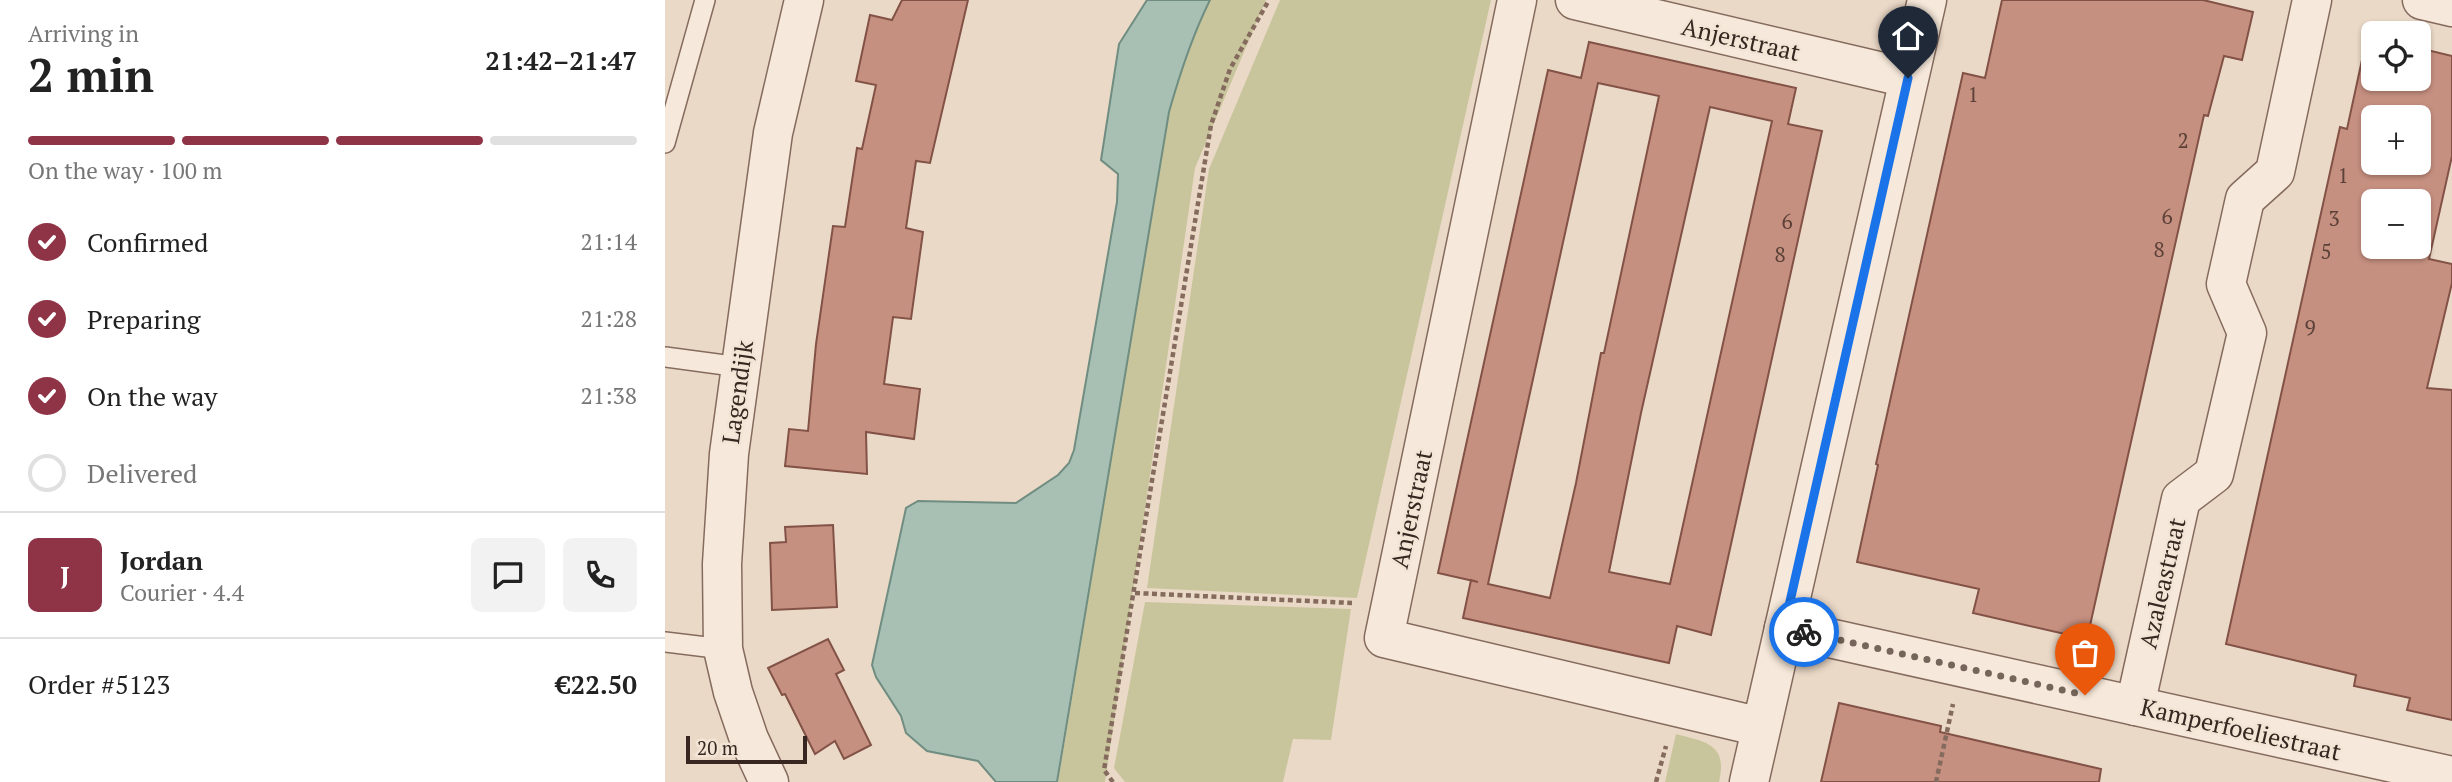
<!DOCTYPE html>
<meta charset="utf-8">
<style>
:root{--surface:#fff;--page:#f2f2f2;--text:#222;--muted:#767676;--line:#e0e0e0;--accent:#8f3346}
body{margin:0;font-family:"PT Serif",serif;background:var(--page);color:var(--text);height:100vh;display:flex;flex-direction:column;font-size:26px;white-space:nowrap}
*{box-sizing:border-box;margin:0}
p{font-size:23px;color:var(--muted)}
.icon{flex:none;width:38px;height:38px;fill:none;stroke:currentColor;stroke-width:2;stroke-linecap:round;stroke-linejoin:round}
.map{position:relative;flex:1;overflow:hidden}
.details{display:flex;flex-direction:column;background:var(--surface);width:665px}
.details>*{flex:none}
.fabs{position:absolute;left:1696px;top:21px;display:grid;gap:14px}
.fabs a{display:grid;place-items:center;width:70px;height:70px;border-radius:10px;background:var(--surface);box-shadow:0 2px 5px #0004;font-size:35px}
.scale{position:absolute;left:21px;bottom:18px;width:121px;box-sizing:border-box;padding-left:7px;border:4px solid #372720;border-top:0;font-size:19px;line-height:24px;white-space:nowrap;color:#372720;-webkit-text-stroke:5px #f3e5d6;paint-order:stroke}
.pin{position:absolute;display:grid;place-items:center;width:60px;height:60px;color:#fff;margin:-72px -30px;border-radius:50% 50% 50% 0;rotate:-45deg;box-shadow:0 0 7px #0007}
.pin .icon{rotate:45deg}
.courier{position:absolute;display:grid;place-items:center;width:70px;height:70px;margin:-35px;border:5px solid #1a73e8;border-radius:50%;background:#fff;color:#222;box-shadow:0 2px 9px #0007}
.head em{font-style:normal;font-weight:600}
.head div{display:flex;flex-direction:column-reverse}
.head{display:flex;align-items:center;justify-content:space-between;height:119px;padding:0 28px}
h1{font-size:46px;font-weight:600;line-height:52px}
.bar{display:grid;grid-template-columns:repeat(4,1fr);gap:10px 7px;align-content:center;height:84px;padding:0 28px}
.bar i{height:9px;border-radius:5px;background:var(--line)}
.bar .active{background:var(--accent)}
.bar p{grid-column:span 4}
.line{display:flex;align-items:center;gap:18px;padding:0 28px;border-top:2px solid var(--line)}
.line div{flex:1}
.round{display:grid;place-items:center;flex:none;width:74px;height:74px;border-radius:10px;background:var(--page)}
ol{padding:0 28px;list-style:none}
li{display:flex;align-items:center;gap:21px;height:77px}
li p{margin-inline-start:auto}
li .icon{padding:7px;border-radius:50%;background:var(--accent);color:#fff;stroke-width:4}
li:last-child{color:var(--muted)}
li i{width:38px;height:38px;border:4px solid var(--line);border-radius:50%}
main{display:flex;flex:1;min-height:0}
.map>svg:first-child{display:block}
.green{fill:#c8c59c}
.water{fill:#a8bfb4;stroke:#6f8d80;stroke-width:2}
.building{fill:#c69080;stroke:#825246;stroke-width:2;fill-rule:evenodd}
.lines{fill:none;stroke-linecap:round;stroke-linejoin:round}
.service-casing{stroke:#856b5e;stroke-width:22}
.minor-casing{stroke:#856b5e;stroke-width:41}
.path{stroke:#856b5e;stroke-width:4.5;stroke-dasharray:5 3.5;stroke-linecap:butt}
.service{stroke:#f6e8da;stroke-width:19}
.minor{stroke:#f6e8da;stroke-width:38}
.done{stroke:#76655a;stroke-width:7;stroke-dasharray:0 12.6}
.route{stroke:#1a73e8;stroke-width:9}
.labels{text-anchor:middle;dominant-baseline:central;stroke-width:5;stroke-linejoin:round;paint-order:stroke}
.number-label{font-size:21px;fill:#5b4138}
.street-label{font-size:24px;fill:#372720;stroke:#f3e5d6}
</style>
<main>
<section class="details">
<div class="head"><div><h1>2 min</h1><p>Arriving in</p></div><em>21:42–21:47</em></div>
<div class="bar"><i class="active"></i><i class="active"></i><i class="active"></i><i></i><p>On the way · 100 m</p></div>
<ol>
<li><svg class="icon" aria-label="check" viewBox="0 0 24 24"><path d="M5 12l5 5 9-10"/></svg>Confirmed<p>21:14</p></li>
<li><svg class="icon" aria-label="check" viewBox="0 0 24 24"><path d="M5 12l5 5 9-10"/></svg>Preparing<p>21:28</p></li>
<li><svg class="icon" aria-label="check" viewBox="0 0 24 24"><path d="M5 12l5 5 9-10"/></svg>On the way<p>21:38</p></li>
<li><i></i>Delivered</li>
</ol>
<div class="line" style="height:126px"><b class="round" style="background:var(--accent);color:#fff">J</b><div><b>Jordan</b><p>Courier · 4.4</p></div><a class="round"><svg class="icon" aria-label="chat" viewBox="0 0 24 24"><path d="M4 5h16v11H9l-5 4z"/></svg></a><a class="round"><svg class="icon" aria-label="phone" viewBox="0 0 24 24"><path d="M5 4h4l2 5-3 2q2 4 5 5l2-3 5 2v4C11 20 4 13 5 4z"/></svg></a></div>
<div class="line" style="height:91px"><div>Order #5123</div><b>€22.50</b></div>
</section>
<div class="map">
<svg width="1787" height="782" viewBox="0 0 1787 782">
<rect width="100%" height="100%" fill="#ebd9c7"/>
<g class="green">
<path d="M545 0H601L530 168 440 782H393L504 112C515 73 527 36 545 0Z"/>
<path d="M615 0H826L692 598 482 588 544 169Z"/>
<path d="M480 602 686 609 666 740 628 739 618 782H460L449 768Z"/>
<path d="M1011 734C1041 742 1063 744 1054 782H1000Z"/>
</g>
<path class="water" d="M482 0H545C527 36 515 73 504 112L392 782H331L313 761 262 751 241 733 236 716 211 677 207 665 241 508 253 501 351 503 393 475 404 463 409 450 452 202 453 174 436 160 454 44Z"/>
<g class="building">
<path d="M237 0H303L265 163 251 161 241 228 258 232 246 319 228 317 219 384 255 389 249 439 201 432 202 474 120 466 124 429 143 431 151 344 168 226 180 227 192 148 197 149 211 85 191 81 205 15 227 20Z"/>
<path d="M1337 0H1538L1588 12 1577 60 1559 56 1543 116 1539 115 1422 639 1308 613 1314 589 1192 562 1213 465 1211 464 1298 73 1320 78Z"/>
<path d="M1702 37 1708 38V79H1754V48L1787 56V156L1764 259 1787 264V283L1762 388 1787 390V720L1742 710 1745 698 1689 686 1691 675 1561 644 1675 127 1682 129ZM1708 117H1754V163H1708ZM1708 201H1754V247H1708Z"/>
<path d="M924 42 1131 88 1123 124 1157 131 1046 635 1012 626 1004 663 798 618 806 580 813 582 773 573 883 70 916 78ZM933 83 994 96 939 353H936L911 483 885 598 823 584ZM1045 107 1107 121 1005 584 944 572 976 413Z"/>
<path d="M168 525 172 607 107 610 105 543 121 542 120 527Z"/>
<path d="M163 639 179 670 171 674 206 745 179 759 170 741 150 754 120 694 117 695 103 668Z"/>
<path d="M1174 703 1276 726 1275 732 1436 769 1434 782H1156Z"/>
</g>
<g class="lines">
<g class="service-casing">
<g id="service">
<path d="M0 143 40 0"/>
<path d="M0 357 75 367"/>
<path d="M0 642 58 649"/>
</g>
</g>
<g class="minor-casing">
<g id="minor">
<path d="M852 0 719 638 1096 727"/>
<path d="M910 0 1243 78"/>
<path d="M1757 0 1787 7"/>
<path d="M1119 628 1787 776"/>
<path d="M1470 706 1516 499 1549 474 1582 333 1561 284 1580 199 1610 172 1647 0"/>
<path d="M104 782 84 739 68 692 58 649 57 564 64 454 108 133 139 0"/>
<path d="M1084 782 1262 0"/>
</g>
</g>
<g class="path">
<path d="M470 593 687 603"/>
<path d="M448 782 439 770 546 125 565 69 604 0"/>
<path d="M991 782 1001 746"/>
<path d="M1271 782 1288 704"/>
</g>
<use href="#service" class="service"/>
<use href="#minor" class="minor"/>
</g>
<g class="lines">
<path class="done" d="M1139 632 1420 695"/>
<path class="route" d="M1139 632 1119 628 1243 78"/>
</g>
<g class="labels">
<g class="number-label">
<text x="1308" y="94">1</text>
<text x="1518" y="140">2</text>
<text x="1678" y="175">1</text>
<text x="1502" y="216">6</text>
<text x="1669" y="218">3</text>
<text x="1122" y="221">6</text>
<text x="1494" y="249">8</text>
<text x="1661" y="251">5</text>
<text x="1115" y="254">8</text>
<text x="1645" y="327">9</text>
</g>
<g class="street-label">
<text transform="translate(1076 39) rotate(13)">Anjerstraat</text>
<text transform="translate(72 392) rotate(-82)">Lagendijk</text>
<text transform="translate(746 509) rotate(-78)">Anjerstraat</text>
<text transform="translate(1497 583) rotate(-77)">Azaleastraat</text>
<text transform="translate(1576 729) rotate(13)">Kamperfoeliestraat</text>
</g>
</g>
</svg>
<div class="fabs">
<a><svg class="icon" aria-label="locate" viewBox="0 0 24 24"><circle cx="12" cy="12" r="6"/><path d="M12 2v4M12 18v4M2 12h4M18 12h4"/></svg></a>
<a>+</a>
<a>−</a>
</div>
<div class="scale">20 m</div>
<div class="pin" style="left:1420px;top:695px;background:#ea580c"><svg class="icon" aria-label="bag" viewBox="0 0 24 24"><path d="M5 8h14l-1 12H6zM9 8a3 3 0 0 1 6 0"/></svg></div>
<div class="pin" style="left:1243px;top:78px;background:#1f2937"><svg class="icon" aria-label="home" viewBox="0 0 24 24"><path d="M3 11l9-7 9 7M6 9v11h12V9"/></svg></div>
<div class="courier" style="left:1139px;top:632px"><svg class="icon" aria-label="bike" viewBox="0 0 24 24"><circle cx="6" cy="16" r="4"/><circle cx="18" cy="16" r="4"/><path d="M6 16l4-8h5l3 8M10 8l3 8H6M13 5h3"/></svg></div>
</div>
</main>
